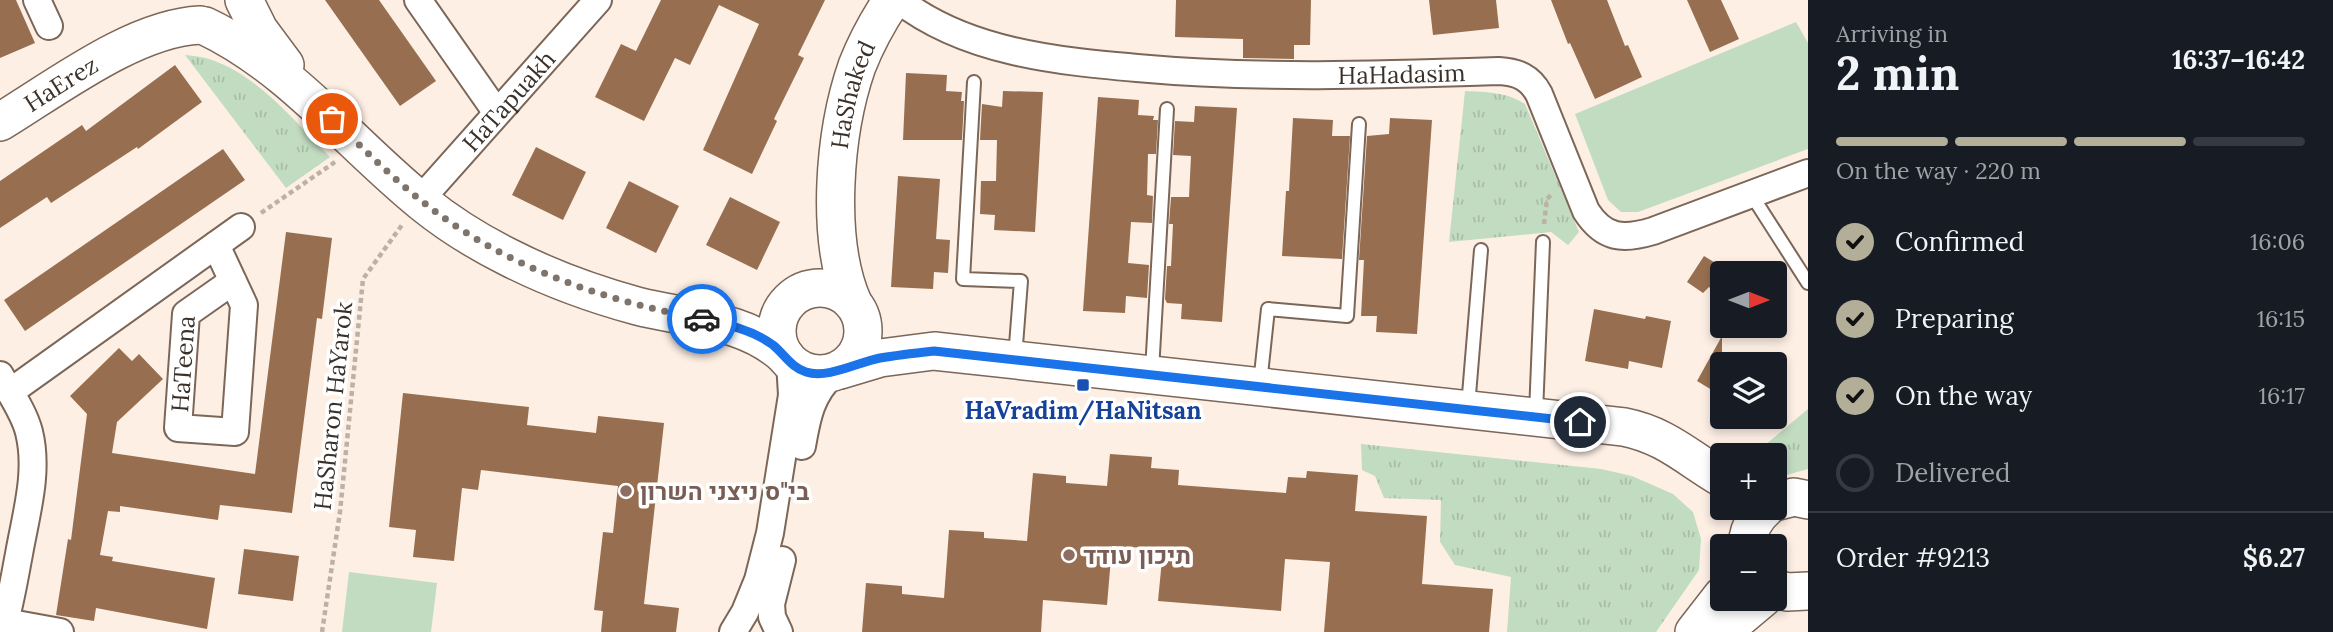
<!DOCTYPE html>
<meta charset="utf-8">
<style>
:root{--surface:#171b24;--page:#20242c;--text:#f1f3f6;--muted:#9ea1a6;--line:#363941;--accent:#b2ae98}
body{margin:0;font-family:Lora,Heebo,serif;background:var(--page);color:var(--text);height:100vh;display:flex;flex-direction:column;font-size:26px;white-space:nowrap}
*{box-sizing:border-box;margin:0}
p{font-size:23px;color:var(--muted)}
.icon{flex:none;width:38px;height:38px;fill:none;stroke:currentColor;stroke-width:2;stroke-linecap:round;stroke-linejoin:round}
.map{position:relative;flex:1;overflow:hidden}
.side{display:flex;flex-direction:column;background:var(--surface);width:525px}
.side>*{flex:none}
.needle{width:46px;rotate:90deg}
.tools{position:absolute;left:1710px;top:261px;display:grid;gap:14px}
.tools a{display:grid;place-items:center;width:77px;height:77px;border-radius:7px;background:var(--surface);box-shadow:0 4px 10px #0003;font-size:35px}
.pin{position:absolute;display:grid;place-items:center;width:60px;height:60px;color:#fff;margin:-30px;border:4px solid #fff;border-radius:50%;box-shadow:0 2px 7px #0007}
.courier{position:absolute;display:grid;place-items:center;width:70px;height:70px;margin:-35px;border:5px solid #1a73e8;border-radius:50%;background:#fff;color:#222;box-shadow:0 2px 9px #0007}
.overview em{font-style:normal;font-weight:700}
.overview div{display:flex;flex-direction:column-reverse}
.overview{display:flex;align-items:center;justify-content:space-between;height:119px;padding:0 28px}
h1{font-size:46px;font-weight:700;line-height:52px}
.bar{display:grid;grid-template-columns:repeat(4,1fr);gap:10px 7px;align-content:center;height:84px;padding:0 28px}
.bar i{height:9px;border-radius:5px;background:var(--line)}
.bar .current{background:var(--accent)}
.bar p{grid-column:span 4}
.line{display:flex;align-items:center;gap:18px;padding:0 28px;border-top:2px solid var(--line)}
.line div{flex:1}
ol{padding:0 28px;list-style:none}
li{display:flex;align-items:center;gap:21px;height:77px}
li p{margin-inline-start:auto}
li .icon{padding:7px;border-radius:50%;background:var(--accent);color:#111;stroke-width:4}
li:last-child{color:var(--muted)}
li i{width:38px;height:38px;border:4px solid var(--line);border-radius:50%}
main{display:flex;flex:1;min-height:0}
.map>svg:first-child{display:block}
.green{fill:#c2dcc1}
.park{fill:url(#park-tufts)}
.building{fill:#976f50}
.lines{fill:none;stroke-linecap:round;stroke-linejoin:round}
.lane-casing{stroke:#7b6657;stroke-width:16}
.street-casing{stroke:#7b6657;stroke-width:30}
.secondary-casing{stroke:#7b6657;stroke-width:40}
.path{stroke:#bdb1a7;stroke-width:4.5;stroke-dasharray:5 3.5;stroke-linecap:butt}
.lane{stroke:#fff;stroke-width:12}
.street{stroke:#fff;stroke-width:26}
.secondary{stroke:#fff;stroke-width:37}
.done{stroke:#7e746b;stroke-width:7;stroke-dasharray:0 12.6}
.route{stroke:#1a73e8;stroke-width:9}
.transit-dot{fill:#1a4fb4;stroke:#fff;stroke-width:2.5}
.education-dot{fill:#8d6e63;stroke:#fff;stroke-width:2.5}
.labels{text-anchor:middle;dominant-baseline:central;stroke-width:7;stroke-linejoin:round;paint-order:stroke}
.street-label{font-size:24px;fill:#3a312a;stroke:#fff}
.transit-label{font-size:24px;font-weight:bold;fill:#164399;stroke:#fff}
.education-label{font-size:24px;font-weight:bold;fill:#785e54;stroke:#fff;text-anchor:start}
</style>
<main>
<div class="map">
<svg width="1808" height="632" viewBox="0 0 1808 632">
<defs>
<pattern id="park-tufts" width="24" height="20" patternUnits="userSpaceOnUse" patternTransform="scale(1.75)"><rect width="24" height="20" fill="#c2dcc1"/><path d="M3 7l-1-3M5 7V3M7 7l1-3M15 17l-1-3M17 17v-4M19 17l1-3" fill="none" stroke="#a7bda6"/></pattern>
</defs>
<rect width="100%" height="100%" fill="#fdefe4"/>
<g class="green">
<path d="M1796 22 1808 43V149L1638 212H1621L1608 200 1575 114Z"/>
<path d="M349 572 437 583 431 632H342Z"/>
</g>
<g class="park">
<path d="M185 55C194 56 204 57 212 60 260 77 295 122 330 157L286 188Z"/>
<path d="M1465 91C1486 92 1507 92 1525 104L1579 232 1568 245 1551 232 1449 242Z"/>
<path d="M1808 409V469L1783 476 1775 475 1774 455H1753Z"/>
<path d="M1361 444 1601 469 1632 476 1673 494 1693 512 1701 539 1699 570 1656 632H1507L1511 577 1455 565 1440 542 1441 500 1384 498 1375 476 1362 470Z"/>
</g>
<g class="building">
<path d="M0 0H16L35 43 0 58Z"/>
<path d="M325 0H379L436 81 400 106Z"/>
<path d="M661 0H825L798 55 804 58 774 119 777 121 752 174 703 150 759 24 719 5 690 65 675 58 644 121 595 97 621 44 636 51Z"/>
<path d="M1176 0H1311L1310 45H1294V59L1243 58V39L1175 37Z"/>
<path d="M1429 0H1496L1499 28 1433 35Z"/>
<path d="M1551 0H1607L1625 46 1628 45 1642 77 1595 99 1570 43 1568 44Z"/>
<path d="M1687 0H1721L1739 39 1710 52Z"/>
<path d="M175 65 202 102 138 149 137 147 51 203 47 197 0 228V181L82 125 86 131Z"/>
<path d="M906 73 947 75 946 91 962 92 961 101H964L962 140H903Z"/>
<path d="M1003 91 1043 92 1035 232 994 230 995 215 980 214 981 181H996L997 140H980L982 104 1002 107Z"/>
<path d="M1098 97 1139 100 1138 115 1154 116 1153 120H1158L1156 154H1148L1147 195 1153 196 1152 223 1131 222 1128 263 1149 265 1147 298 1126 296 1125 313 1083 311Z"/>
<path d="M1195 106 1237 108 1222 322 1181 319 1182 304 1167 303 1165 299 1167 266H1171L1173 224H1169L1171 197H1189L1191 156 1173 155 1175 121 1194 122Z"/>
<path d="M1293 118 1333 120 1332 136H1350L1342 259 1282 256 1286 191H1289Z"/>
<path d="M1390 118 1432 120 1417 334 1376 332 1377 316H1361L1364 260H1359L1367 136 1389 134Z"/>
<path d="M536 147 586 172 563 220 512 195Z"/>
<path d="M223 149 245 180 25 331 4 300Z"/>
<path d="M898 176 940 179 936 239 950 240 948 273 934 272 933 289 891 287Z"/>
<path d="M629 181 679 206 656 253 606 228Z"/>
<path d="M730 197 780 222 757 270 706 245Z"/>
<path d="M286 232 332 238 322 319 317 318 292 513 220 505 218 520 120 506V512L108 511 100 555 113 557 112 561 215 578 207 629 96 608 94 621 56 615 68 539 71 540 87 414 70 396 119 348 132 361 139 354 163 379 117 422 112 453 255 474Z"/>
<path d="M1704 256 1722 267V297L1709 287 1703 293 1687 282Z"/>
<path d="M1594 309 1645 319 1646 316 1671 321 1662 368 1629 361 1628 369 1585 361Z"/>
<path d="M1722 336V396L1697 381Z"/>
<path d="M403 393 529 407 527 425 596 433 598 416 664 423 644 604 679 608 676 632H601L603 611 594 610 603 532 613 533 618 486 481 470 478 490 462 488 454 561 413 557 416 530 389 527Z"/>
<path d="M1110 454 1152 457 1151 468 1179 470 1178 485 1286 493 1288 477 1306 478 1307 471 1358 475 1355 511 1427 516 1422 584 1493 589 1489 632H1324L1330 562 1285 559 1281 611 1158 601 1163 549 1112 546 1107 605 1043 600 1041 632H862L866 583 902 586V594L944 598 949 530 984 532V538L1027 541 1033 473 1066 476V483L1107 486Z"/>
<path d="M244 549 299 556 293 601 238 594Z"/>
</g>
<g class="lines">
<g class="lane-casing">
<g id="lane">
<path d="M974 82 963 279 1021 281 1015 358"/>
<path d="M1751 194 1808 283"/>
<path d="M1152 371 1167 109"/>
<path d="M1260 384 1268 309 1347 316 1359 124"/>
<path d="M1468 407 1481 250"/>
<path d="M1536 413 1543 242"/>
</g>
</g>
<g class="street-casing">
<g id="street">
<path d="M37 0 49 26"/>
<path d="M418 0 497 113"/>
<path id="s1" d="M899 0C965 52 1057 61 1137 68 1258 79 1378 75 1499 71 1517 72 1530 77 1539 94L1586 211C1604 239 1623 240 1653 231L1808 173"/>
<path id="s2" d="M420 200 598 0"/>
<path id="s3" d="M216 245 244 305 235 432 178 428 186 314 233 281"/>
<path d="M0 375C10 393 24 412 29 432 39 472 26 514 19 554 14 580 10 606 2 632"/>
<path d="M10 392 241 227"/>
<path d="M802 446C807 417 811 394 834 373"/>
<path d="M5 622 60 632"/>
<path d="M733 632 745 612 758 580 770 533 792 395 790 362"/>
<path d="M779 632 772 617 771 604 782 560"/>
</g>
</g>
<g class="secondary-casing">
<g id="secondary">
<path d="M244 0 259 30 285 65"/>
<path d="M205 26C291 67 350 144 423 203 449 224 478 242 508 257 549 278 593 294 637 306 688 319 746 319 786 357"/>
<path id="s4" d="M0 122C56 88 134 28 200 25"/>
<circle cx="820" cy="331" r="43"/>
<path id="s5" d="M853 303C825 239 834 132 857 66 866 43 878 21 892 0"/>
<path d="M840 370 880 358 934 351 1624 427C1665 435 1688 458 1722 478"/>
<path d="M1774 502 1794 497 1808 500"/>
<path d="M1747 546C1748 530 1754 518 1766 508"/>
<path d="M1774 588 1787 592 1808 591"/>
<path d="M1694 632 1722 596"/>
<path d="M1727 632 1738 619 1763 598"/>
</g>
</g>
<g class="path">
<path d="M261 213 335 162"/>
<path d="M1544 224 1547 199 1553 193"/>
<path d="M322 632 340 512 363 279 402 225"/>
</g>
<use href="#lane" class="lane"/>
<use href="#street" class="street"/>
<use href="#secondary" class="secondary"/>
</g>
<g class="lines">
<path class="done" d="M332 119C362 147 391 177 423 202 504 267 602 300 702 319"/>
<path class="route" d="M702 319C726 324 753 330 773 345 784 354 792 368 806 372 828 379 858 362 880 358 898 355 916 353 934 351L1580 422"/>
</g>
<rect class="transit-dot" x="1076" y="378" width="14" height="14" rx="3.5"/>
<g class="education-dot">
<circle cx="626" cy="491" r="7"/>
<circle cx="1069" cy="555" r="7"/>
</g>
<g class="labels">
<g class="street-label">
<text stroke="none"><textPath href="#s1" startOffset="516">HaHadasim</textPath></text>
<text stroke="none"><textPath href="#s4" startOffset="72">HaErez</textPath></text>
<text stroke="none"><textPath href="#s5" startOffset="212">HaShaked</textPath></text>
<text stroke="none"><textPath href="#s2" startOffset="133">HaTapuakh</textPath></text>
<text stroke="none"><textPath href="#s3" startOffset="315">HaTeena</textPath></text>
<text transform="translate(333 406) rotate(-84)">HaSharon HaYarok</text>
</g>
<g class="transit-label">
<text x="1083" y="410">HaVradim/HaNitsan</text>
</g>
<g class="education-label">
<text x="640" y="491">בי"ס ניצני השרון</text>
<text x="1083" y="555">תיכון עודד</text>
</g>
</g>
</svg>
<div class="tools">
<a><svg class="needle" viewBox="-14 -14 28 28"><path d="M0-13l5 13h-10z" fill="#e53935"/><path d="M0 13l5-13h-10z" fill="#9ea1a6"/></svg></a>
<a><svg class="icon" aria-label="layers" viewBox="0 0 24 24"><path d="M12 4l9 5-9 5-9-5zM3 14l9 5 9-5"/></svg></a>
<a>+</a>
<a>−</a>
</div>
<div class="pin" style="left:332px;top:119px;background:#ea580c"><svg class="icon" aria-label="bag" viewBox="0 0 24 24"><path d="M5 8h14l-1 12H6zM9 8a3 3 0 0 1 6 0"/></svg></div>
<div class="pin" style="left:1580px;top:422px;background:#1f2937"><svg class="icon" aria-label="home" viewBox="0 0 24 24"><path d="M3 11l9-7 9 7M6 9v11h12V9"/></svg></div>
<div class="courier" style="left:702px;top:319px"><svg class="icon" aria-label="car" viewBox="0 0 24 24"><path d="M5 17H2v-5l4-1 3-4h7l3 4 3 1v5h-3M9 17h6M6 11h13"/><circle cx="7" cy="17" r="2"/><circle cx="17" cy="17" r="2"/></svg></div>
</div>
<section class="side">
<div class="overview"><div><h1>2 min</h1><p>Arriving in</p></div><em>16:37–16:42</em></div>
<div class="bar"><i class="current"></i><i class="current"></i><i class="current"></i><i></i><p>On the way · 220 m</p></div>
<ol>
<li><svg class="icon" aria-label="check" viewBox="0 0 24 24"><path d="M5 12l5 5 9-10"/></svg>Confirmed<p>16:06</p></li>
<li><svg class="icon" aria-label="check" viewBox="0 0 24 24"><path d="M5 12l5 5 9-10"/></svg>Preparing<p>16:15</p></li>
<li><svg class="icon" aria-label="check" viewBox="0 0 24 24"><path d="M5 12l5 5 9-10"/></svg>On the way<p>16:17</p></li>
<li><i></i>Delivered</li>
</ol>
<div class="line" style="height:91px"><div>Order #9213</div><b>$6.27</b></div>
</section>
</main>
